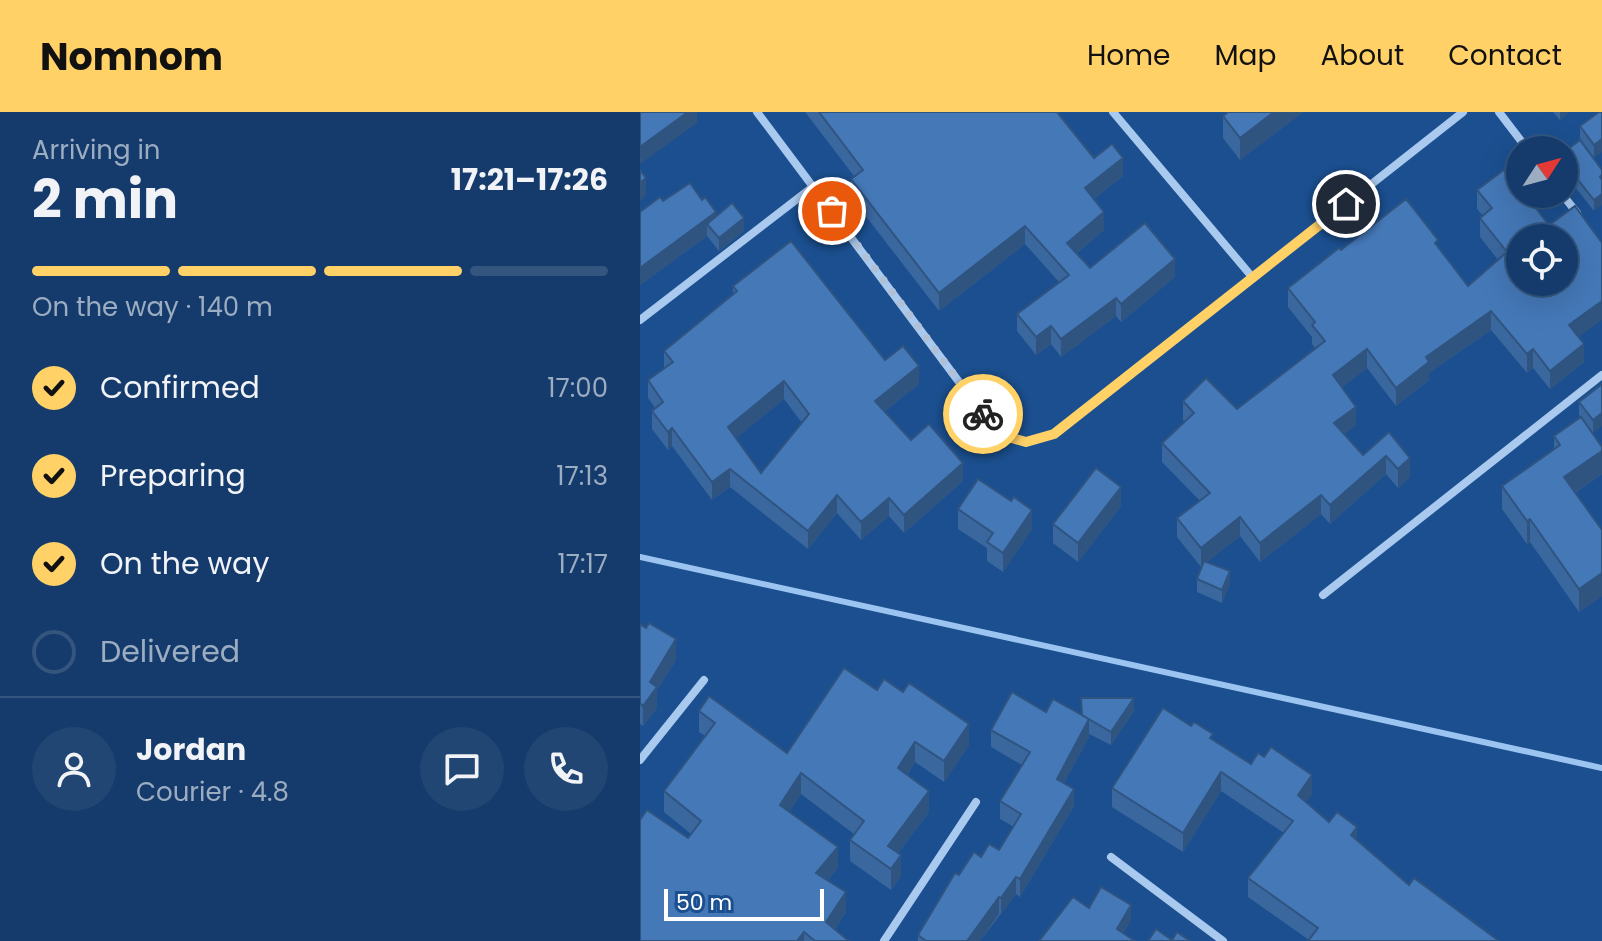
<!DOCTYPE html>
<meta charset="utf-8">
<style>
:root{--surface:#143b6b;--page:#214673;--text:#f1f3f6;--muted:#9dadc1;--line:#33557e;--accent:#ffd166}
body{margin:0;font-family:Poppins,sans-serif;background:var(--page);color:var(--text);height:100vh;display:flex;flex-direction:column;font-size:30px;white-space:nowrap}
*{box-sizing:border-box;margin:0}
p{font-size:26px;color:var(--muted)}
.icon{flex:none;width:44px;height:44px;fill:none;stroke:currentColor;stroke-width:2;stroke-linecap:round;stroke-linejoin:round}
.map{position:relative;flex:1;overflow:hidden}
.side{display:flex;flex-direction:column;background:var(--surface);width:640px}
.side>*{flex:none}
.needle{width:52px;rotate:54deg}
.fabs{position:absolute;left:866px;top:24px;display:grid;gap:16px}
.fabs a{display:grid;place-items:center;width:72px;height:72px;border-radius:50%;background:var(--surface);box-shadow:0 8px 32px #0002,0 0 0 2px var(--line);font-size:40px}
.scale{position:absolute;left:24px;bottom:20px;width:160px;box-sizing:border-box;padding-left:8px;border:4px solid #fff;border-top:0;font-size:22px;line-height:28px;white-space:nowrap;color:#fff;-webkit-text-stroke:6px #1b4f8f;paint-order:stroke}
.pin{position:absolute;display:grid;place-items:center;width:68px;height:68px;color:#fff;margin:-34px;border:4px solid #fff;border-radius:50%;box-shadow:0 2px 8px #0007}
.courier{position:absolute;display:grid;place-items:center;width:80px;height:80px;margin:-40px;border:6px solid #ffd166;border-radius:50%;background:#fff;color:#222;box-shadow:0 2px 10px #0007}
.head em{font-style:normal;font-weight:700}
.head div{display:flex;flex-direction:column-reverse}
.head{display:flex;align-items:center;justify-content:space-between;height:136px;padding:0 32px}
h1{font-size:52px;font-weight:700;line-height:60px}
.bar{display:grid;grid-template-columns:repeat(4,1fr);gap:12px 8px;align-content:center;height:96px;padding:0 32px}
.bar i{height:10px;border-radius:6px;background:var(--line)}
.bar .current{background:var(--accent)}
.bar p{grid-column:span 4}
.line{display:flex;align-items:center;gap:20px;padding:0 32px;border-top:2px solid var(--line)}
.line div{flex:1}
.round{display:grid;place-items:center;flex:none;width:84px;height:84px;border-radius:42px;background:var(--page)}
ol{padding:0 32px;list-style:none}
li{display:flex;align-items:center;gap:24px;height:88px}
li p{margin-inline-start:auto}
li .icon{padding:8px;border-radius:50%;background:var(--accent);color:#111;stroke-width:4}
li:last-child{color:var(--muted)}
li i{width:44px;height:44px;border:4px solid var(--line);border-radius:50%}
header{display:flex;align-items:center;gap:48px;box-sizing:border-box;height:112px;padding:0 40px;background:var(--accent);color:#111}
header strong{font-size:38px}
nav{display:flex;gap:44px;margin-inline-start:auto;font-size:28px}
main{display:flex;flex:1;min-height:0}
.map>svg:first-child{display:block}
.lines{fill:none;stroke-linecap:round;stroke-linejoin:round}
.stream{stroke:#9cc4f0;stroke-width:6}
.street{stroke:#a9c9ee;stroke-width:8}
.wall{fill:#3a679d;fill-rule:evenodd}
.shaded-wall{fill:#305480}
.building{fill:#4478b7;stroke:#305480;stroke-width:2;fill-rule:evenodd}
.done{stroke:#afc1d8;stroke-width:8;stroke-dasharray:0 14.4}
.route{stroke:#ffd166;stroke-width:10}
</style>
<header>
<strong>Nomnom</strong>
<nav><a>Home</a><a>Map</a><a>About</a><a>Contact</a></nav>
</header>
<main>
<section class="side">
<div class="head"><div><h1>2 min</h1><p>Arriving in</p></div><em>17:21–17:26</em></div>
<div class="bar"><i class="current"></i><i class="current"></i><i class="current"></i><i></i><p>On the way · 140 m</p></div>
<ol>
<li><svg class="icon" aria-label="check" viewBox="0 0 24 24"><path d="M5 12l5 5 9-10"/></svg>Confirmed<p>17:00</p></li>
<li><svg class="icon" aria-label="check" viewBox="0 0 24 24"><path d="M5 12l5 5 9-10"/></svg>Preparing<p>17:13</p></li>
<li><svg class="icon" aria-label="check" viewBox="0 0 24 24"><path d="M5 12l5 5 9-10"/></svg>On the way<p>17:17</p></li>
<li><i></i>Delivered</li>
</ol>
<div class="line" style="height:144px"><a class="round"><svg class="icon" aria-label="person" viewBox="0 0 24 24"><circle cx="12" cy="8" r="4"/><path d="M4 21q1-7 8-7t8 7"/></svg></a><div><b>Jordan</b><p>Courier · 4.8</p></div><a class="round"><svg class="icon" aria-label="chat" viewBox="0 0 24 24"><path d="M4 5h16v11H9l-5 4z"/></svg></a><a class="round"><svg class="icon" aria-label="phone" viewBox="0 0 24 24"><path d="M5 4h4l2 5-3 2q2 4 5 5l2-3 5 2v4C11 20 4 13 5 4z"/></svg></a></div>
</section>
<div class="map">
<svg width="962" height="829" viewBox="0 0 962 829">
<rect width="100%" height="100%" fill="#1b4f8f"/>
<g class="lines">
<path class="stream" d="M0 445 962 656"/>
<g class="street">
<path d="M117 0 358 322 386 330 414 322 823 0"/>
<path d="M473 0 613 166"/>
<path d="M859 0 888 38"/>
<path d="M922 82 937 101"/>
<path d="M0 208 174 74"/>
<path d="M683 483 962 263"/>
<path d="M0 648 64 568"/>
<path d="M471 745 583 829"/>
<path d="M244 829 336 690"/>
</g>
</g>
<g class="wall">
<path d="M165 0H417L454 46 483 64 454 87 464 118 437 141 450 156 535 165 481 210 476 204 421 245 411 232 396 243 377 219V202L419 170 385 132 299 199 211 85V67L214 64Z"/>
<path d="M588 0H663L600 48 583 26V4Z"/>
<path d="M913 0H929L920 8Z"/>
<path d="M959 0 954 46 940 27V14Z"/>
<path d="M924 40 962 58 954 99 924 61Z"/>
<path d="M865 57 939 225 944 250 910 277 893 256 887 261 851 218 789 261V268L756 294 727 256 702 275 716 313 704 322 723 343 749 320 770 365 758 376 746 362 690 412 681 402 620 450 600 424 567 450 590 472 582 491 557 480V467L562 454 561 455 537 425V406L560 389 522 350V331L545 310 543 308V289L597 297 675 236 672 232V225L648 195V176L701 138 798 136 828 174 858 148 840 125V106L843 104 837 97V78Z"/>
<path d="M62 88 76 104 104 119 79 139 67 124 0 173V100L23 89Z"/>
<path d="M93 174 245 248 279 272 245 299 271 328 323 369 264 421 249 404 221 428 197 401 168 437 90 375 72 388 32 334 28 338 12 317V299L15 296 8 286V268L24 257V239L93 182ZM144 287 162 311 121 361 96 326Z"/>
<path d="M962 272 953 321 942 306 962 335V362L935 381 962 418V484L939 500 890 430 887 432 862 397V374L914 338V324L941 305 939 303V290Z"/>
<path d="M481 394 438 450 413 431V412Z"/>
<path d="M318 397 392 417 363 460 347 449V436L318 417Z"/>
<path d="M0 512 6 516 36 548 17 578V596L3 614 0 612Z"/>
<path d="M237 578 329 633 304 670 275 650 267 663 289 700 258 741 261 764 251 778 210 749V728L214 722 161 682 149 700 198 756 188 768 206 800 195 817 209 829H0L51 722 24 700V679L65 624 59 620V599L147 641Z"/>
<path d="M441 586 494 599 471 633 449 622V625L424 671 434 694 380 785 376 782 340 829H278V823L319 763 341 745 359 738 374 715 360 707V689L382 653 351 635V618L406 600 441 603Z"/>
<path d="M551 614 611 652 672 682 666 690 689 710 717 728 769 773 859 829 669 828 608 785V766L644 721 581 679 543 740 472 695V676Z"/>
</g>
<g class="shaded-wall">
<path d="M48 0H57V11L0 52V35Z"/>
<path d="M634 0H663L600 48V26Z"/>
<path d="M920 0H929L920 8Z"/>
<path d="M962 27V40L954 46V33Z"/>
<path d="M483 46V64L445 94V76Z"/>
<path d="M6 66V83L0 89V71Z"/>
<path d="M962 82V93L954 99V88Z"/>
<path d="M76 100V117L67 112V124L0 173V156Z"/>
<path d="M464 100V118L427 149V131Z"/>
<path d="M104 106V119L79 139V126Z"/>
<path d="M385 114V132L299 199V181Z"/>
<path d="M535 147V165L481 210V192Z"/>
<path d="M476 186V204L421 245V227Z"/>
<path d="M962 189V208L929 232V213Z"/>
<path d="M851 199V218L789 261V268L756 294V276L786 245Z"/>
<path d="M411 214V232L396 243V225Z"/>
<path d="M944 232V250L910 277V259Z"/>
<path d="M727 237V256L693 282V263Z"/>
<path d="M893 237V256L887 261V242Z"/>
<path d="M279 254V272L235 307V289Z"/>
<path d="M144 269V287L88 333V315Z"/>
<path d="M716 295V313L694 330V311Z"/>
<path d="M962 301V314L953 321V308Z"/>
<path d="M32 316V334L28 338V320Z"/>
<path d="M962 339V362L924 388V365Z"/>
<path d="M746 344V362L690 412V393Z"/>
<path d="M770 346V365L758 376V357Z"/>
<path d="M323 351V369L264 421V403Z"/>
<path d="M90 357V375L72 388V370Z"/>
<path d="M481 375V394L438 450V431Z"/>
<path d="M197 383V401L168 437V419Z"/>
<path d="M681 383V402L620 450V431Z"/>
<path d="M249 386V404L221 428V410Z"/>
<path d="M392 398V417L363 460V441Z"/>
<path d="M600 405V424L561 455V436Z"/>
<path d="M890 407V430L887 432V409Z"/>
<path d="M590 459V472L582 491V478Z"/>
<path d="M962 461V484L939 500V477Z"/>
<path d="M36 527V548L17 578V596L3 614V594L10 570Z"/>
<path d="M494 586V599L471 633V620Z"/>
<path d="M449 607V625L417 684V667Z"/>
<path d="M329 612V633L304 670V649Z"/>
<path d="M275 630V650L258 676V656Z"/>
<path d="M581 660V679L543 740V721Z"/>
<path d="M161 661V682L140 714V693Z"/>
<path d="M672 663V682L658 702V683Z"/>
<path d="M434 677V694L380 785V767Z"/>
<path d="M289 679V700L248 754V734Z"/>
<path d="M717 715V734L711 723Z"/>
<path d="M198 735V756L176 781V761Z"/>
<path d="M261 743V764L251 778V757Z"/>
<path d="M376 765V782L361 803V786Z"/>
<path d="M206 780V800L187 829 186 810Z"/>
<path d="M359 785V802L340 829H327Z"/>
<path d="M491 793V809L479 829 477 817Z"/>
<path d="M164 820V829H157Z"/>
</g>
<g class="building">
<path d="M0 0H48L0 35Z"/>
<path d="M179 0H417L454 46 472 32 483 46 445 76 464 100 427 131 450 156 505 111 535 147 481 192 476 186 421 227 411 214 396 225 377 202 429 163 385 114 299 181 211 67 223 58Z"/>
<path d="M588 0H634L600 26 583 4Z"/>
<path d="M959 0H962V27L954 33 940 14Z"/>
<path d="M940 28 962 58V63L960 65 962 68V82L954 88 924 50V40Z"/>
<path d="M865 57 880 76V82H885L909 113 935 94 962 131V189L929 213 944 232 910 259 893 237 887 242 851 199 786 245 789 250 756 276 727 237 693 263 716 295 694 311 723 343 749 320 770 346 758 357 746 344 690 393 681 383 620 431 600 405 561 436 537 406 570 381 522 331 554 301 543 289 566 266 597 297 685 229 672 213 675 210 648 176 699 136 701 138 766 87 798 128 795 131 828 174 867 140 840 106 852 96 837 78ZM880 126H924V170H880Z"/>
<path d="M0 58 6 66 0 71Z"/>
<path d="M50 71 62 88 65 85 76 100 0 156V100L20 85 23 89Z"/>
<path d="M92 91 104 106 79 126 67 112Z"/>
<path d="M151 129 245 248 263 234 279 254 235 289 271 328 289 312 323 351 264 403 249 386 221 410 197 383 168 419 90 357 72 370 32 316 28 320 12 299 23 290 8 268 33 250 24 239 97 179 93 174ZM144 269 169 302 121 361 88 315Z"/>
<path d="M962 272V301L953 308 939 290Z"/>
<path d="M941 305 962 335V339L924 365 962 418V461L939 477 890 407 887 409 862 374 920 333 914 324Z"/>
<path d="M456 356 481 375 438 431 413 412Z"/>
<path d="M338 367 371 389 374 385 392 398 363 441 347 430 353 421 318 397Z"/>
<path d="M564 449 590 459 582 478 557 467Z"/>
<path d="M9 511 36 527 10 570 17 575 3 594 0 591V512L6 516Z"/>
<path d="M204 556 237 578 244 567 263 580 269 571 329 612 304 649 275 630 258 656 289 679 248 734 261 743 251 757 210 728 224 709 161 661 140 693 198 735 176 761 206 780 186 810 209 829H175L164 820 157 829H0V708L7 698 48 726 61 709 24 679 75 611 59 599 69 584 147 641Z"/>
<path d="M372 580 406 600 413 587 449 607 417 667 434 677 380 767 376 765 361 786 359 785 327 829H286L278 823 315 761 319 763 334 740 341 745 349 732 359 738 381 702 360 689 390 640 351 618Z"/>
<path d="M441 586H494L471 620 442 603Z"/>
<path d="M523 596 551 614 554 610 573 622 570 626 611 652 618 641 624 645 631 635 672 663 658 683 689 710 697 700 717 715 711 723 769 773 774 766 859 829H668L678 816 608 766 653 709 581 660 543 721 472 676Z"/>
<path d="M461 775 491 793 477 817 495 829H399L433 785 449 796Z"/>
<path d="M516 817 532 828 537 820 550 829H508Z"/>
</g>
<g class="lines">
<path class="done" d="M192 99 343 302"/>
<path class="route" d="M343 302 358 322 386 330 414 322 706 92"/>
</g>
</svg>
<div class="fabs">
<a><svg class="needle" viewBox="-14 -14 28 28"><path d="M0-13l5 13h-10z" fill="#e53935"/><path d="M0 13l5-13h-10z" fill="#9dadc1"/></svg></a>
<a><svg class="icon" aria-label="locate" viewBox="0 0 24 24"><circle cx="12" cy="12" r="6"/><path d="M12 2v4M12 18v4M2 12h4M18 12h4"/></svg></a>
</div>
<div class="scale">50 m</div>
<div class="pin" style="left:192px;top:99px;background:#ea580c"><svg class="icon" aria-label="bag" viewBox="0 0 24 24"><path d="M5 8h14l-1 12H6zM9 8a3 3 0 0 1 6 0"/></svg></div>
<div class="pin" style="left:706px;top:92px;background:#1f2937"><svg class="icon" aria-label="home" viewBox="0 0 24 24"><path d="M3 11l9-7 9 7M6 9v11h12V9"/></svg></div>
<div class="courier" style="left:343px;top:302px"><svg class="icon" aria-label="bike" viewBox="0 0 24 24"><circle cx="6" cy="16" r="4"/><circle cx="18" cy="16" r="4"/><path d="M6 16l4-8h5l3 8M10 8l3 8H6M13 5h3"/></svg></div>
</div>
</main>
